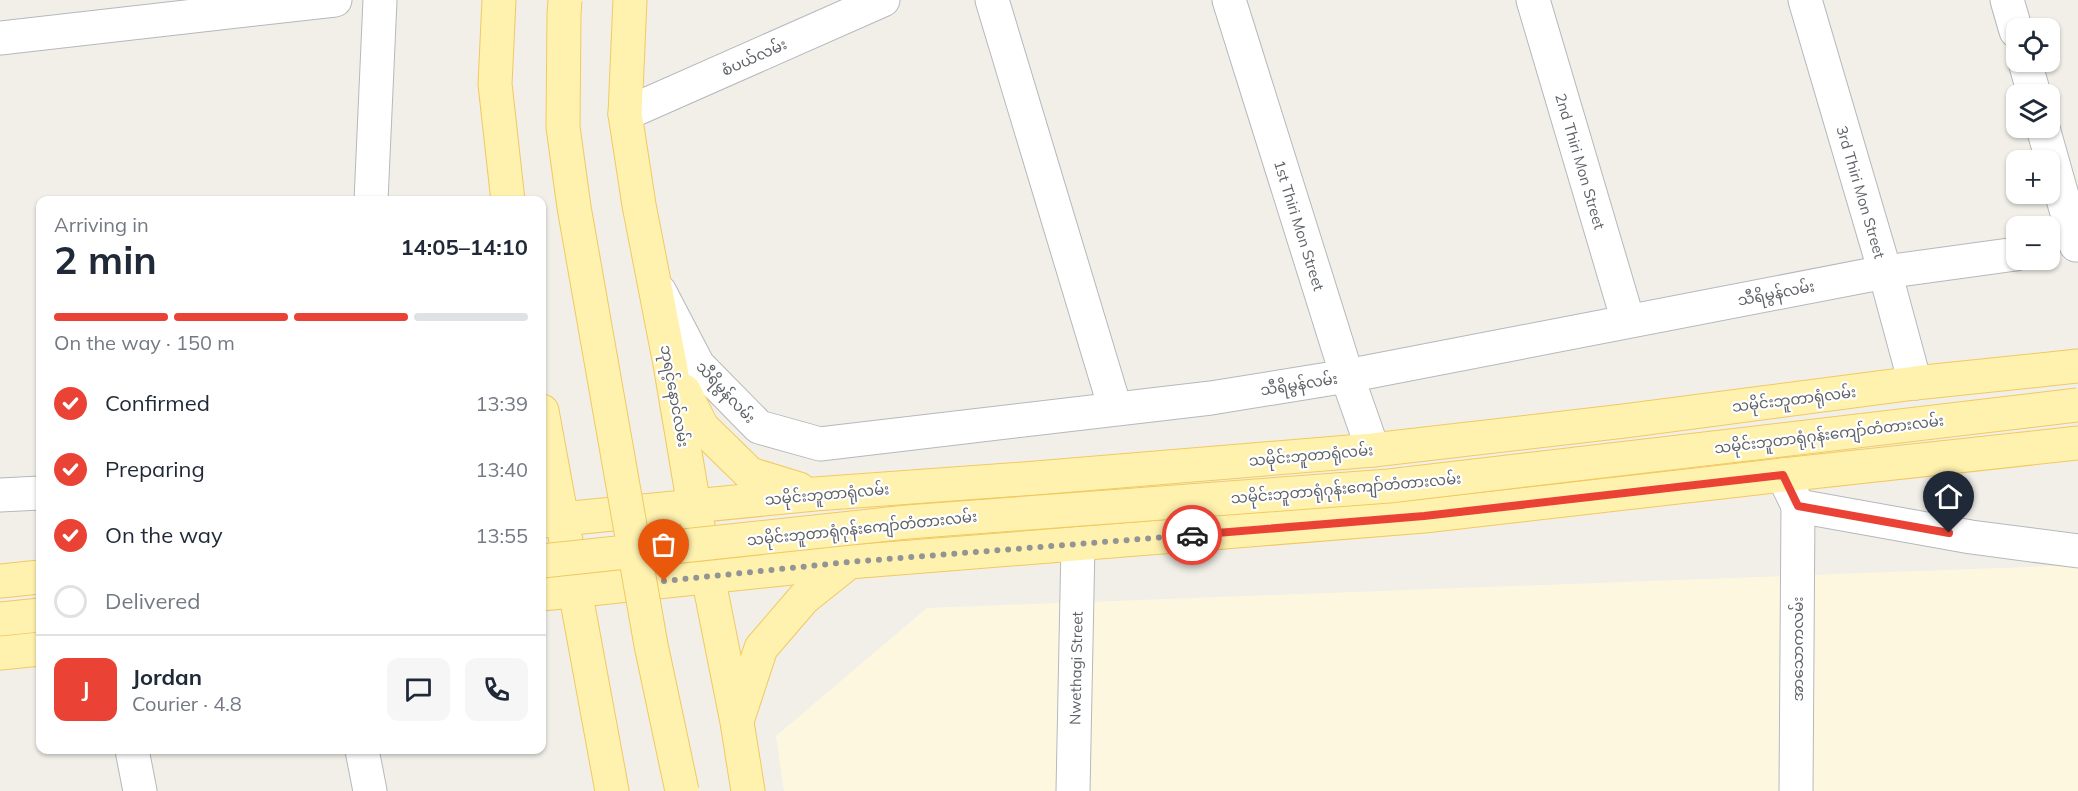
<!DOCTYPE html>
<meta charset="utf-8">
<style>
:root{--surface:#fff;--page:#f6f6f7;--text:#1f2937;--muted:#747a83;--line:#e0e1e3;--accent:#ea4335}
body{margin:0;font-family:Mulish,"Noto Sans Myanmar",sans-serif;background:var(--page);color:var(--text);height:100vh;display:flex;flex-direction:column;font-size:22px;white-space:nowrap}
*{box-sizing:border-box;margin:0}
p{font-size:20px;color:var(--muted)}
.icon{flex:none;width:33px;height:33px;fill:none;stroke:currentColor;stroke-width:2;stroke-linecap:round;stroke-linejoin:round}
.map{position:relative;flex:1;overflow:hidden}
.sheet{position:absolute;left:36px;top:196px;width:510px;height:558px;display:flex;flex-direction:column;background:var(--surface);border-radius:12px;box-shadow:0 2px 4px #0004}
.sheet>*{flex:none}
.controls{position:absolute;left:2006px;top:18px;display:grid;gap:12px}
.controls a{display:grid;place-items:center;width:54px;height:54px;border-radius:12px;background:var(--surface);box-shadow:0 2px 4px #0004;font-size:30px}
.pin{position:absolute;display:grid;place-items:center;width:51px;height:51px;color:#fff;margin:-62px -26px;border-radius:50% 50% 50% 0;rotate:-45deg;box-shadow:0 0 6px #0007}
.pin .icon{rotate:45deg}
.courier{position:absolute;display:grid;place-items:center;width:60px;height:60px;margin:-30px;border:4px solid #ea4335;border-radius:50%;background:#fff;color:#222;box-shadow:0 2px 8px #0007}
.head em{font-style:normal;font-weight:700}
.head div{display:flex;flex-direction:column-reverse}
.head{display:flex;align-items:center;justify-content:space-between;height:102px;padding:0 18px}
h1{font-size:39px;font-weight:700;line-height:45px}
.bar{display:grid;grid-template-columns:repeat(4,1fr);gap:9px 6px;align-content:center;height:72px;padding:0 18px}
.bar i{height:8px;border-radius:4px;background:var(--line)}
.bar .selected{background:var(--accent)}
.bar p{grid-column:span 4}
.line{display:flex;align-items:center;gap:15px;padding:0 18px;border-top:2px solid var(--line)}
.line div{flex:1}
.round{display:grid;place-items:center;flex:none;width:63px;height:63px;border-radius:12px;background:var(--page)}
ol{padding:0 18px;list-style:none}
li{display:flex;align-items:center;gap:18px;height:66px}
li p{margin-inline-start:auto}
li .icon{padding:6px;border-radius:50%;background:var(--accent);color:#fff;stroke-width:4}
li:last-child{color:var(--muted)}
li i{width:33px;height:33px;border:3px solid var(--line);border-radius:50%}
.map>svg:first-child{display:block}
.commercial{fill:#fef7e0}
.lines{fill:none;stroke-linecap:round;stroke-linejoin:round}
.minor-casing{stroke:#b5b8bc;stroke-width:35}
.major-casing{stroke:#f2c960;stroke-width:35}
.minor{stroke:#fff;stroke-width:33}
.major{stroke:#fff2af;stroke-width:33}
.major-bridge-casing{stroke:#f2c960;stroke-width:35;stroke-linecap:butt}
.major-bridge{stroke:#fff2af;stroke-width:33}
.done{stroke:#929495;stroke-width:6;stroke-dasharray:0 10.8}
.route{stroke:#ea4335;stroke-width:8}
.labels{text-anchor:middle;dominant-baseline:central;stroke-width:4.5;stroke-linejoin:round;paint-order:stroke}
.street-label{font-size:15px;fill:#5f6368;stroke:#fff}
</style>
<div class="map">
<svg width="2078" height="791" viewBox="0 0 2078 791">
<rect width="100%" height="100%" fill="#f1efe8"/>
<path class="commercial" d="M2078 565V791H784L776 736 927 608Z"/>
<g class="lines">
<g class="minor-casing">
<g id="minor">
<path d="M992 0 1115 408"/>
<path id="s1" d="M1229 0 1347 376 1373 450"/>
<path id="s2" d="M1533 0 1628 321"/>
<path id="s3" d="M1805 0 1885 272 1915 383"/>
<path d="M2007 0 2016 31"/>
<path d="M0 38 335 0"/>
<path d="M2025 62 2034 94"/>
<path d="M625 114 883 0"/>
<path d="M2043 128 2076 245"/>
<path d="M371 201 380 0"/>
<path d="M660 292 698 365 759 427 820 444 1211 398 1347 376 1885 272 2016 254"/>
<path d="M1783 475 1798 506 1971 537 2078 551"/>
<path d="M0 495 40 493"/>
<path d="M132 750 140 791"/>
<path d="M362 750 370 791"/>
<path id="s4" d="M1073 791 1078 544"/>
<path d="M1796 791 1798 506"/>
</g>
</g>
<g class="major-casing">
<g id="major">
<path d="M499 0 495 84 508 201"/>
<path d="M630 0 625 114 639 205 670 364 694 506 737 722 748 791"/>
<path d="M684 391 702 427 750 474 799 489"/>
<path d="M542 411 612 791"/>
<path d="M542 521 815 494 1036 478 1373 450 1624 421 1915 383 2078 366"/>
<path d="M0 581 40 577"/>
<path d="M542 594 849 562 1424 516 1783 475 2078 443"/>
<path d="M0 619 40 615"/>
<path d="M0 653 40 649"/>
<path d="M738 718 761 648 804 598 849 562"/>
</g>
</g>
<use href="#minor" class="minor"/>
<use href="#major" class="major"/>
<g class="major-bridge-casing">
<g id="major-bridge">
<path d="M565 0 564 14 563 127 574 207 651 645 682 791"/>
<path d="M542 561 907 522 1389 486 2078 405"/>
</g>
</g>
<use href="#major-bridge" class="major-bridge"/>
</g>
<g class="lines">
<path class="done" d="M664 581 849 562 1192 535"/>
<path class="route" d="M1192 535 1424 516 1783 475 1798 506 1949 533"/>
</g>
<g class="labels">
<g class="street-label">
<text transform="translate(754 57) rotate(-24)">စံပယ်လမ်း</text>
<text stroke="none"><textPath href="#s2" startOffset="168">2nd Thiri Mon Street</textPath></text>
<text stroke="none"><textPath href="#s3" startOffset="200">3rd Thiri Mon Street</textPath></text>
<text stroke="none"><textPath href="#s1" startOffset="236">1st Thiri Mon Street</textPath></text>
<text transform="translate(1776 293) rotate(-11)">သီရိမွန်လမ်း</text>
<text transform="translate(1299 384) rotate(-9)">သီရိမွန်လမ်း</text>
<text transform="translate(726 392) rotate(47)">သီရိမွန်လမ်း</text>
<text transform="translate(675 396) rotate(80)">ဘုရင့်နောင်လမ်း</text>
<text transform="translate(1794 399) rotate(-7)">သမိုင်းဘူတာရုံလမ်း</text>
<text transform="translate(1829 434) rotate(-7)">သမိုင်းဘူတာရုံဂုန်းကျော်တံတားလမ်း</text>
<text transform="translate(1311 455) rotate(-5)">သမိုင်းဘူတာရုံလမ်း</text>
<text transform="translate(1346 488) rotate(-5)">သမိုင်းဘူတာရုံဂုန်းကျော်တံတားလမ်း</text>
<text transform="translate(827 494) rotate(-5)">သမိုင်းဘူတာရုံလမ်း</text>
<text transform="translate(862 528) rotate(-6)">သမိုင်းဘူတာရုံဂုန်းကျော်တံတားလမ်း</text>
<text transform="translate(1797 649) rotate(-90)">အာသောကလမ်း</text>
<text stroke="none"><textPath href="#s4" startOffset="123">Nwethagi Street</textPath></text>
</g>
</g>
</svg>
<div class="controls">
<a><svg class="icon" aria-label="locate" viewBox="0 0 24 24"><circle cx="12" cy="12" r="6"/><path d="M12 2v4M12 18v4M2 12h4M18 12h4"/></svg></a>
<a><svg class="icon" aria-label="layers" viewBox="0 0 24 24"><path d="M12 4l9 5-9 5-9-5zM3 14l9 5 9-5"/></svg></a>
<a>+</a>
<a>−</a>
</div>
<div class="pin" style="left:664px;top:581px;background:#ea580c"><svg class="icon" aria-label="bag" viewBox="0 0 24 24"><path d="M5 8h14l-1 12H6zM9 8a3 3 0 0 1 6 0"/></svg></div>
<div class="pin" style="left:1949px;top:533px;background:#1f2937"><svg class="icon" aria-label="home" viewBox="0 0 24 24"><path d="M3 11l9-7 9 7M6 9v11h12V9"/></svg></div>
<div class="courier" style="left:1192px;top:535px"><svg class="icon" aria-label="car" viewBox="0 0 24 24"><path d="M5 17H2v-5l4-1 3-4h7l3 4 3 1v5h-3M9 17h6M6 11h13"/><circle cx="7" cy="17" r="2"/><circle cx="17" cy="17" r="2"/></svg></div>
<section class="sheet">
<div class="head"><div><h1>2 min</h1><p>Arriving in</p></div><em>14:05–14:10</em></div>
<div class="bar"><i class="selected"></i><i class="selected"></i><i class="selected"></i><i></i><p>On the way · 150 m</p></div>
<ol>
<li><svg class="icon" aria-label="check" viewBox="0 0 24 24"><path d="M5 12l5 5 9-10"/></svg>Confirmed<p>13:39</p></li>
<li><svg class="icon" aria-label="check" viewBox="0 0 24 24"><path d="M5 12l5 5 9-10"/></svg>Preparing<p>13:40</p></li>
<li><svg class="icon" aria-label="check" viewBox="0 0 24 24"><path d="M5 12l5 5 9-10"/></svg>On the way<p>13:55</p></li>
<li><i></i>Delivered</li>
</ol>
<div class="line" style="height:108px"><b class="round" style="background:var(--accent);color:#fff">J</b><div><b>Jordan</b><p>Courier · 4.8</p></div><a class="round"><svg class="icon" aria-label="chat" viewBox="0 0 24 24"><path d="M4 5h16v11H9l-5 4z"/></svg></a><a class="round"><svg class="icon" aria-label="phone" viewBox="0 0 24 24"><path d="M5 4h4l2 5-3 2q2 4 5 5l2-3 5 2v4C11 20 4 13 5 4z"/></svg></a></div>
</section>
</div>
